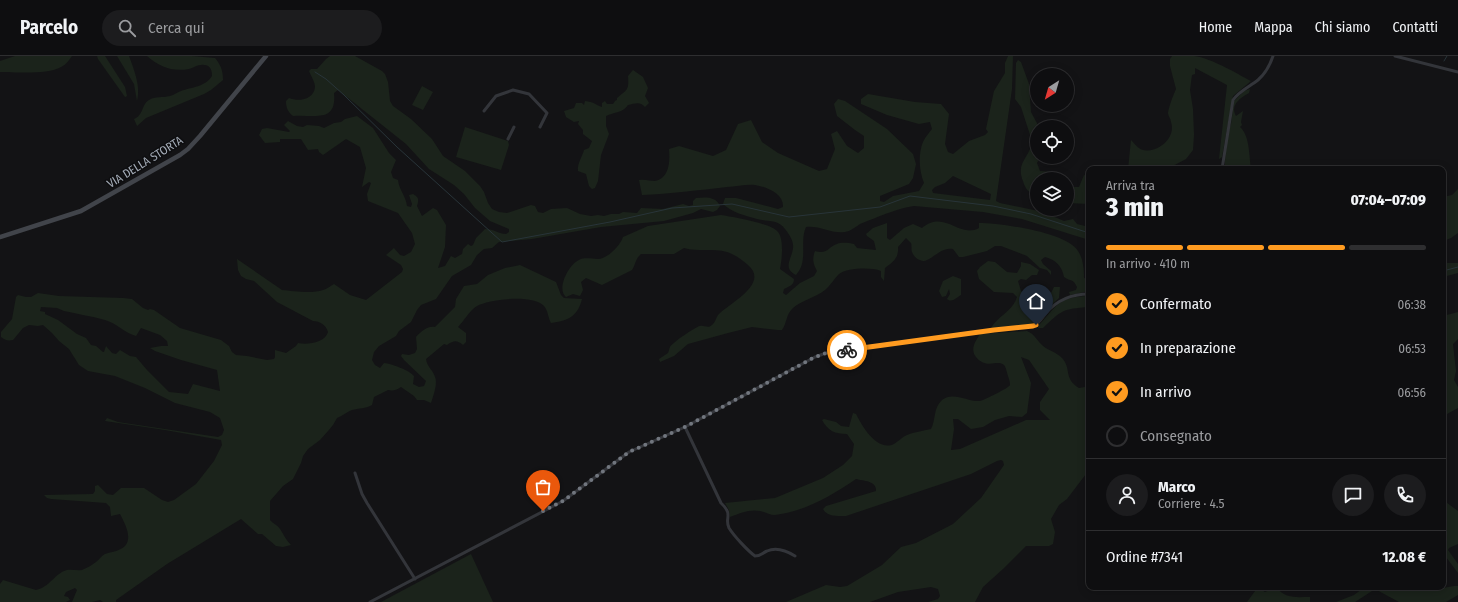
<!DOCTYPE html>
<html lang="it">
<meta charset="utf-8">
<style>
:root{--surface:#0e0e10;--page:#1c1c1e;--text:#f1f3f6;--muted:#9b9c9f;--line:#2e2e30;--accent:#ff9b20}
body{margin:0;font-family:"Fira Sans Condensed",sans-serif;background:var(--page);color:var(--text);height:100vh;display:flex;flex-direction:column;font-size:15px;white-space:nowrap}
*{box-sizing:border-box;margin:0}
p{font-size:13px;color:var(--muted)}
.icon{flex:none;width:22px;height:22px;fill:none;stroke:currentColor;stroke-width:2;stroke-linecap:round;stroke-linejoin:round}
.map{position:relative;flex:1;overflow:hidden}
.details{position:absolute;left:1086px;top:110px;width:360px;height:424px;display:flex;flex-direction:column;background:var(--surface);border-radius:8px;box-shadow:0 2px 10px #0003,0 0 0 1px var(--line)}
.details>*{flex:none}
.needle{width:26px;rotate:217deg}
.buttons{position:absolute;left:1030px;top:12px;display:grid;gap:8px}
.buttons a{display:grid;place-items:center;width:44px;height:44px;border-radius:50%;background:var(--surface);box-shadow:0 2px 10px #0003,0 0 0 1px var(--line);font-size:20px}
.pin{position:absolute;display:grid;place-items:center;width:34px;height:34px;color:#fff;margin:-41px -17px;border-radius:50% 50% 50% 0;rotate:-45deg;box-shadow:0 0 4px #0007}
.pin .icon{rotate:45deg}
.courier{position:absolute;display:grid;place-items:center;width:40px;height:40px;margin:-20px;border:3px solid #ff9b20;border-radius:50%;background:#fff;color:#222;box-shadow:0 1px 5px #0007}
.overview em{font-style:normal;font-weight:800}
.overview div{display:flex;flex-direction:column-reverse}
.overview{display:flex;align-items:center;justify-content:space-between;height:68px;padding:0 20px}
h1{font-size:26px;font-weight:800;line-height:30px}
.bar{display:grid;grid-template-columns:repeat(4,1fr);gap:6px 4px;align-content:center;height:48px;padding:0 20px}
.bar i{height:5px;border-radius:3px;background:var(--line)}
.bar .selected{background:var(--accent)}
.bar p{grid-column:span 4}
.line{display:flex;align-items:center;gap:10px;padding:0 20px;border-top:1px solid var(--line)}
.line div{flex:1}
.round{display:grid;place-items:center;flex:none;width:42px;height:42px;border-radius:21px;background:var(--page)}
ol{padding:0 20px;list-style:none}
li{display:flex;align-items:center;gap:12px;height:44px}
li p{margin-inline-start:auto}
li .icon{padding:4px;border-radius:50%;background:var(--accent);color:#111;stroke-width:4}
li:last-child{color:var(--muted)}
li i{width:22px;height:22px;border:2px solid var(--line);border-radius:50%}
header{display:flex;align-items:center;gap:24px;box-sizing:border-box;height:56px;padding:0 20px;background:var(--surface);border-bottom:1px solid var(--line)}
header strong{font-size:19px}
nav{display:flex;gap:22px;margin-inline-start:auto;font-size:14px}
.search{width:280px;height:36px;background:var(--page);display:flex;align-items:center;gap:10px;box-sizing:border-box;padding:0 14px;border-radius:22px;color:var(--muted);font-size:15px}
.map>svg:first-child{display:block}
.green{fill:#1b231b;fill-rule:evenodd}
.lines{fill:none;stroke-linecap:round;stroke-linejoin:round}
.stream{stroke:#283439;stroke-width:1}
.minor{stroke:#33353a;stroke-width:3}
.secondary{stroke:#41444a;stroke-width:4.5}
.done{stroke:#71767e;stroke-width:4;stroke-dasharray:0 7.2}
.route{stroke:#ff9b20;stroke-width:5}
.labels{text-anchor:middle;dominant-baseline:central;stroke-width:3;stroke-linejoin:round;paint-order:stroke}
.street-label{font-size:12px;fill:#a3abb6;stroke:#0e0e10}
</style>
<header>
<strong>Parcelo</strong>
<div class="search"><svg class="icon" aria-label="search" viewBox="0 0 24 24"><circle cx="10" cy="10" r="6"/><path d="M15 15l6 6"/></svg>Cerca qui</div>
<nav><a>Home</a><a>Mappa</a><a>Chi siamo</a><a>Contatti</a></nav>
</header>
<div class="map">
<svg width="1458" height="546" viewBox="0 0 1458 546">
<rect width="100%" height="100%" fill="#131315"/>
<g class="green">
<path d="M15 0H72C69 4 66 9 61 11 48 19 15 16 0 16V5Z"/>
<path d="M97 0H105L125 31 127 40 125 41 98 3Z"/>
<path d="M117 0H129C134 14 141 30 137 45L134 28Z"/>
<path d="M147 0H192L215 2C221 9 223 15 223 24L211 34 204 38 146 62 137 70 134 63C144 59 141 49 149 44 155 40 163 42 170 40 174 39 178 36 181 35 192 31 205 31 212 20 212 15 211 9 204 9 199 8 193 12 189 13 172 16 160 11 147 0Z"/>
<path d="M330 0H355L382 15 385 18 388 26 390 45 393 50 411 63 432 83 443 100 465 115 480 130 484 136 488 147 492 153 499 156 507 157 531 149 535 150 538 156 543 157 551 153 567 152 580 158 591 160 598 159 604 160 611 158H619L623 156 637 157 641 152 663 153 683 148 689 150 693 149V145L696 142C705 141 716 140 720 150L717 154 713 156 701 153 693 157 664 165 601 171 532 183 499 186 492 192 484 193 477 199 471 209 452 220 436 243 421 249 417 254 411 266 399 275 396 280 379 290 374 296 372 304 375 309 380 312 384 307C392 308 409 314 414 320L413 328 419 331 424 330 426 325 404 304 401 300 402 298 409 299 415 297 417 293 416 281C422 275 427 270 435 271L455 251 456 243 464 230 477 228 488 219 505 212 520 209 556 226 561 239 564 242 582 243C578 260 568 265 551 267 548 262 548 254 544 250 534 238 489 243 477 250 469 255 464 265 458 271L466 277V286L463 289C457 284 454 284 447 289L444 288 426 303C427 311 433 314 435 321 438 327 433 341 431 347L424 344H417L414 340 401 331C397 334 393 335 388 334L374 341 372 349C365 353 359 352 352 354 347 356 342 360 337 362L333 369 328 375 320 384 308 393 303 400 301 407 293 423 283 430 270 445V464C273 468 278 469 280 473 284 479 286 484 291 489L283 491 276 490 262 478H258L241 463 167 508 116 544V546H103L100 544 92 546H72L77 534 75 532 66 536 64 540 68 541 70 544 66 546H0V528L3 524 36 534C50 531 55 517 67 514 72 513 77 515 82 514 87 512 92 509 96 506 99 504 101 500 105 498 111 496 120 495 125 490 133 481 124 466 120 458L111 460 110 451 106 447 51 443 47 442 44 439 93 438 95 435V430L98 429 107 438 113 439 121 432H144L162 444 168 446 174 444 196 428 214 405 222 389 221 384 165 374 105 365 107 362 118 366 218 381 222 379 224 374 220 362 210 356 175 347 145 332 115 320 88 315 79 309 69 293 59 285 52 277 43 269 38 270 29 269 23 272 13 284C7 285 5 284 1 281V276L12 263 16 241 18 239 26 241H31L38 237 59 240 123 242 132 243 143 252 148 254 150 253 154 254 180 272 221 284 229 290 232 296 236 299 247 300 267 304 274 303 275 301V294L286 297 296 290 298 287C307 289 325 287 328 276 326 269 320 265 313 265L277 246 254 225 246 223 241 220 238 214 237 203 282 234C293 235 312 238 323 234 327 233 330 230 334 228L350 239 366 244 402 216 403 213 401 209 386 199 394 192 400 199 404 200 411 196 415 188 412 177 398 157 368 145 367 138 371 127 369 126 362 131 366 112 360 91 346 83 323 99 319 96 318 93 308 94 301 83H280V86L265 87 259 79 262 73 267 72 289 76 290 75 284 69 288 65 297 70 303 71 307 69 319 70 324 72 334 67 341 66 345 63 357 60 373 72 389 97 396 104 391 116 393 122 398 124C399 134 406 140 407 150L411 151 412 148 409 139 413 138C419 141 419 144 417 150L422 160 433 152 437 154 446 169 445 191 438 212 445 210 451 200 455 202 462 198 463 193 468 188 471 190 473 189 476 182 485 173C494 173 499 178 506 178L509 176V173L490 165 475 152 464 138 454 129 429 113 406 88 338 34 334 37C337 68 314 58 293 60 288 56 286 52 286 45L289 42C298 46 314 44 315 31 315 26 311 20 309 15L311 13H317L326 3ZM41 251 57 252 64 255C77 258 91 260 105 264 116 267 125 277 136 280L141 272 160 279 167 285 168 290H161L150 292 155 295 181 304 217 314 220 335 193 328 188 338 169 336 147 314 136 301 130 300 120 294 116 298 112 297 106 290 104 296H103L96 290 91 289 86 282 77 278 58 264 45 258V256L40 255Z"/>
<path d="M1008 0H1013L1012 33 996 145 1000 147 1043 156 1064 165 1073 163 1077 168 1089 171V184L1022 163 983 156 914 150C895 153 878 161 860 168 857 170 853 173 849 175 834 180 821 169 806 171 799 186 809 205 796 219 782 212 792 203 793 192 794 185 789 178 785 173 778 163 767 166 757 163 746 160 731 156 723 148L725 142H736L778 153 783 151C784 138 767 131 755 129 746 128 736 131 727 131 699 134 670 138 642 139L639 124C645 123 650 125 655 125 670 122 670 104 669 93L679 90 713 100 726 94 738 68 751 64 762 86 778 97 819 115 827 113 835 93 831 78 837 75 847 90 858 97 864 92V80L855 74 837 60 834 48 838 43 845 45 887 73 913 98 916 108 913 122 909 128 880 140V145L884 146 893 140 919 135 924 127C919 115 918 98 923 86 925 81 929 77 932 73L930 66 919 68 887 59 861 48V43L868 38 915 46 941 48 949 58 945 88 948 96 953 98 969 85 985 79 988 76 986 73 994 35 1005 17V7ZM953 120 991 138 990 144 933 137 932 134 935 131 945 127Z"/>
<path d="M1172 0C1179 0 1187 0 1194 0 1211 2 1236 17 1251 25L1233 40 1222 101 1219 103 1227 29 1195 12V18L1192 19 1190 34 1193 53 1194 79 1193 94 1186 103 1167 113H1128L1131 84C1139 93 1142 97 1155 93 1166 89 1175 78 1171 66 1171 63 1168 60 1168 57 1169 50 1173 40 1176 33L1170 10V3Z"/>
<path d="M1018 4 1021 6 1029 28 1031 56 1039 71H1037V101H1040L1037 107 1040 115C1049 116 1058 115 1064 123H1037V140C1029 137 1025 133 1023 125 1015 106 1031 101 1032 85L1021 51 1015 43 1016 7Z"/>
<path d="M633 14 643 21 648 32 645 40 649 47 645 51C640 45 634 48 628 49 623 57 614 56 606 60V70L609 78 601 99 598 125 595 132 592 133 589 130 586 118 578 115C577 108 582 101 584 94L589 92 592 85 583 78V74L578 68 579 65 574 66 566 61 564 55 574 52 576 47H582L584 49 585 45C594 46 594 48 602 51V47L605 45 607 48H613L615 45 617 44V42C628 33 629 34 628 20Z"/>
<path d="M422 30 433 36 423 54 412 49Z"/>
<path d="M1250 33 1249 37C1240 42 1230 49 1236 60L1243 55 1241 66 1242 69 1240 71C1250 80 1249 100 1251 113H1225V104L1228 77 1231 68 1234 45 1244 35Z"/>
<path d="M465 71 508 85 509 89 501 114 456 101Z"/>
<path d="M1084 119 1087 120V133H1089V148L1067 147V127L1072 131H1079Z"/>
<path d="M1458 133V177L1451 182 1443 185V141L1452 139Z"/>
<path d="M721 159C733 161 771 167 778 176 784 183 782 203 780 213L794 223C794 229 790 230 784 233L783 237 786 239 800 227 814 220 817 215C813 208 812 203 815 195 827 199 828 191 837 188 842 186 849 187 854 188L857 192 876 194 874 185 867 180 866 178 873 172 887 167V182L890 184 904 172 913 168 922 172C945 153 959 183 979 172V167C999 167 1067 176 1078 195 1083 202 1084 213 1084 222L1089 223V235L1070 239 1069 236 1076 234 1077 231C1073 222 1071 226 1064 221 1062 210 1056 204 1045 201L1041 204 1043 208 1051 215V219L1047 214 1040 212 1027 200 1001 190H995L987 195 963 201H959L953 193C942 191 936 200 927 204 922 207 914 202 912 196 911 194 912 189 911 187L906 182 898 191C899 202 893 206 885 212L884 225 881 221V215C871 211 847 212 839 218 834 223 830 230 825 234 815 242 802 244 793 252 786 258 787 267 782 274H778L752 271 728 277 688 288 674 300 660 306 659 303 668 297C669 295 669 293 670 291 672 287 695 271 700 270 704 269 708 273 712 269 715 267 716 262 718 259 729 247 770 228 748 209 742 204 734 198 727 196 713 192 698 196 684 192L674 198H641C635 203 636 208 632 214L602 229 586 222 581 226 583 234 580 240 573 238 566 241C556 233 569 208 579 204 585 201 591 203 598 203 607 203 620 190 623 181L648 170Z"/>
<path d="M988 205 995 206 1007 216 1017 217 1021 210V206L1030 208 1039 214 1037 219H1032L1026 224 1021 223 1018 225 1021 235 1029 245 1033 244 1037 237 1041 235 1050 239 1054 231H1060L1059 242 1046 254 1034 268 991 272C998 260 1013 255 1017 241L1013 237 994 236 979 223 977 215 980 211Z"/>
<path d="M1446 207H1458V217L1443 221V210Z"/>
<path d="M953 220 961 223V239C956 242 952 247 947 243L950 238 949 233 946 240 942 241 939 235 943 225Z"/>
<path d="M1089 240V251C1062 253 1062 254 1043 272H1038L1039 269C1058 248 1059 241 1089 240Z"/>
<path d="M1458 256V283L1453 288 1456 315 1454 324 1458 331V352L1447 358 1443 363V260Z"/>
<path d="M1027 275C1034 278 1036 283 1041 288 1046 294 1057 296 1062 302 1072 313 1063 322 1079 332L1085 331 1089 328V414L1067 443 1059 449 1051 463 1055 476 1053 488 1049 490H1026L1003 513 983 531 975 546H928L938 543 940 540 938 533 931 531 898 536 870 546H786L826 529 840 531 847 530 882 509 901 491 916 487 953 468 981 442 1004 409 1003 405 1001 404 997 405 971 418 846 460C838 460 827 461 823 453L826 450 876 435C877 425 864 425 856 423 831 440 806 455 775 459 770 459 765 456 760 455 750 453 740 457 730 461L729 454 725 447 775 442 823 422 843 409 852 400 854 388 847 378C835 378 828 375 822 364L824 363 836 366 841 370 849 371 853 357 856 358C862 370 877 396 894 388 899 385 902 381 907 379 914 376 923 375 931 373 936 364 933 352 942 344 953 335 968 346 980 345 984 344 1009 332 1010 329 1010 326 1009 323 1008 320 1007 317 1006 311 1004 309 997 303 987 314 976 301 970 293 975 286 980 278ZM1021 301 1029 304 1049 333 1040 346V354L1050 364H1026L960 393 951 394 954 373 953 363H958L971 373 983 371 995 364 1009 360 1022 361 1027 357 1031 327Z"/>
<path d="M1443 444 1458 455V488L1449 492 1448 494 1458 508V517L1443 497Z"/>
<path d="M471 498 493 546H381Z"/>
<path d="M1454 530H1458V539L1446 546H1399L1375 533 1355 546H1317H1336L1354 539 1365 531H1431L1437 533Z"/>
<path d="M1258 531 1265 536 1276 531C1286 543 1295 541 1310 541V546H1247Z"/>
</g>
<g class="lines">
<g class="stream">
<path d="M1444 5 1447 0"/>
<path d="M315 16 326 23 344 39 397 91 502 186 610 166 672 152 732 148 789 161 880 151 910 140 993 150 1031 158 1089 177"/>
<path d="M1443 215 1458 211"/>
</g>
<g class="minor">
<path d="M1395 0 1458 16"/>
<path d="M484 55 496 40 513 34 529 38 547 57 540 71"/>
<path d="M508 83 514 71"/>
<path d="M1222 113 1233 44C1239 35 1249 31 1258 24 1265 18 1270 9 1273 0"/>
<path d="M685 371 721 447C734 459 724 462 729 472 734 480 748 495 755 500 761 500 762 497 767 495 776 491 787 495 795 500"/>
<path d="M355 417 362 438 367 447 415 523"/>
<path d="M370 546 563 445 629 396 685 371 815 301 829 296 994 274 1033 270C1039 268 1042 262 1046 257 1058 243 1072 238 1089 238"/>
</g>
<path class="secondary" d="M0 181 81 155 180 99 188 93 200 80 266 0"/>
</g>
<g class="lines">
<path class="done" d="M543 455 563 445 629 396 685 371 815 301 829 296 847 294"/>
<path class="route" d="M847 294 994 274 1033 270 1036 269"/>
</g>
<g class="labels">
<g class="street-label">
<text transform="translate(145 106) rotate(-32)">VIA DELLA STORTA</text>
</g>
</g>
</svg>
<div class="buttons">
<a><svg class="needle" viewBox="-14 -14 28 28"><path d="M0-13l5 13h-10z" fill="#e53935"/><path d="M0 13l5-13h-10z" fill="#9b9c9f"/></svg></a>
<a><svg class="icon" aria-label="locate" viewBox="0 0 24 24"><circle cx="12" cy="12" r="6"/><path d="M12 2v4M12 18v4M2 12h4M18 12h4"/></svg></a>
<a><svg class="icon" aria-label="layers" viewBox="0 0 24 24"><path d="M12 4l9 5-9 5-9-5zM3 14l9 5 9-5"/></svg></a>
</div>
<div class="pin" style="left:543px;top:455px;background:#ea580c"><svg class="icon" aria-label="bag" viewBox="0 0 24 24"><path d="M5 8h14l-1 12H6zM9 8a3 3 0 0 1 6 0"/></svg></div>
<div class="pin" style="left:1036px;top:269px;background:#1f2937"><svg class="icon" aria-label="home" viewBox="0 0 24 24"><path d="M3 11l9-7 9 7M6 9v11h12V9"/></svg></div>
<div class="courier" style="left:847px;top:294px"><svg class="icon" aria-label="bike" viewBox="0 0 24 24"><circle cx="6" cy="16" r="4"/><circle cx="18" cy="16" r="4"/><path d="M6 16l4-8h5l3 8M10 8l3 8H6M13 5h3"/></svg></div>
<section class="details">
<div class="overview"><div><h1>3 min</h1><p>Arriva tra</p></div><em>07:04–07:09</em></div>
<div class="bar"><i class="selected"></i><i class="selected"></i><i class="selected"></i><i></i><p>In arrivo · 410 m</p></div>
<ol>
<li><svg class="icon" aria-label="check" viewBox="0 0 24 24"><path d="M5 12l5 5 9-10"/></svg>Confermato<p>06:38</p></li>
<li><svg class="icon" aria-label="check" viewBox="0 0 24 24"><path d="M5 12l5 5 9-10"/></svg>In preparazione<p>06:53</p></li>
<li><svg class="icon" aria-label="check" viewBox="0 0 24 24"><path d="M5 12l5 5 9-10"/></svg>In arrivo<p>06:56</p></li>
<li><i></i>Consegnato</li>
</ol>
<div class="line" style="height:72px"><a class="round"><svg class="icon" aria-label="person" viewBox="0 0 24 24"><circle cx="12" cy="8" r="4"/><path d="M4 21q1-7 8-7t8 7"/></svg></a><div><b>Marco</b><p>Corriere · 4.5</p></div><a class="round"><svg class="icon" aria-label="chat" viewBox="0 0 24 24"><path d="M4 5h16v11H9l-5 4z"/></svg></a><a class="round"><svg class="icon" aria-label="phone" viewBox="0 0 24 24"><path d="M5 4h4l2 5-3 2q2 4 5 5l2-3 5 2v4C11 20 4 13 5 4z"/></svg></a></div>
<div class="line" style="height:52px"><div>Ordine #7341</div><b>12.08 €</b></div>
</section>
</div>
